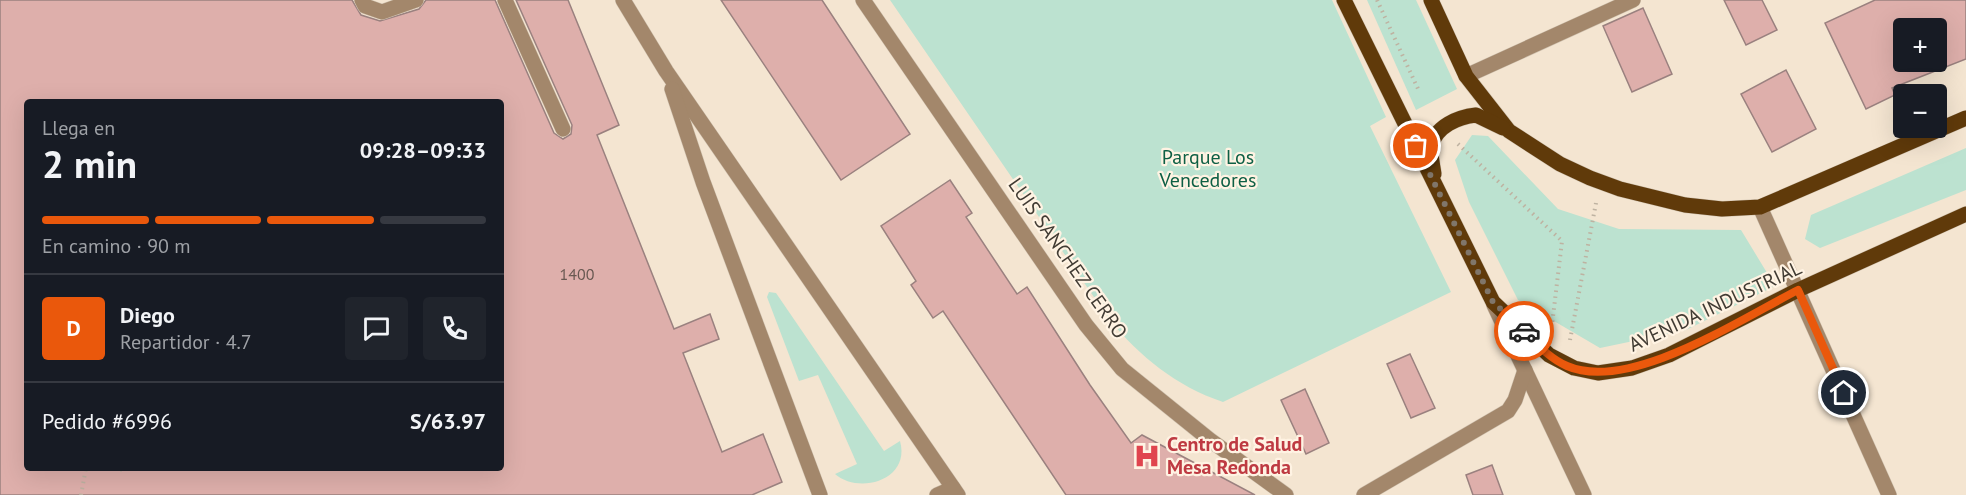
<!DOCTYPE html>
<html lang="es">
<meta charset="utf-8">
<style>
:root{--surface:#171b24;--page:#20242c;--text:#f1f3f6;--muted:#9ea1a6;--line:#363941;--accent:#ea580c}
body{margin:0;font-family:"PT Sans",sans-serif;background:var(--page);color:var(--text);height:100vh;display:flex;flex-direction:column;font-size:22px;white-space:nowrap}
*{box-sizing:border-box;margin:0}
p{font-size:20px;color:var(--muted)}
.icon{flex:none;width:33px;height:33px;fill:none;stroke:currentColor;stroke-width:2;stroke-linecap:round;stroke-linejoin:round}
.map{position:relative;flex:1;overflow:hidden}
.sheet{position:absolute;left:24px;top:99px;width:480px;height:372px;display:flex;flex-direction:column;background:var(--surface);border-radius:6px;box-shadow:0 6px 24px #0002}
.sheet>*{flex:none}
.fabs{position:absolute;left:1893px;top:18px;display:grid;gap:12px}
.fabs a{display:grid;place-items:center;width:54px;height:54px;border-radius:6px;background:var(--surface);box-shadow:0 6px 24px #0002;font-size:30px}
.pin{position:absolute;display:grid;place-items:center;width:51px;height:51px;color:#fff;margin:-26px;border:3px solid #fff;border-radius:50%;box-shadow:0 2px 6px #0007}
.courier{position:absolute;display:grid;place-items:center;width:60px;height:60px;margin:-30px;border:4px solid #ea580c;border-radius:50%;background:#fff;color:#222;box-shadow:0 2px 8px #0007}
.summary em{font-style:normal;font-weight:700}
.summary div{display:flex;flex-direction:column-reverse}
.summary{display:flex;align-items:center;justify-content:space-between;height:102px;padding:0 18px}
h1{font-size:39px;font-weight:700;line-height:45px}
.bar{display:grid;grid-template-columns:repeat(4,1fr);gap:9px 6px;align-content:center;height:72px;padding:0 18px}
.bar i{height:8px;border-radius:4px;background:var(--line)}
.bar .current{background:var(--accent)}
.bar p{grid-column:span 4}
.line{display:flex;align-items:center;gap:15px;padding:0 18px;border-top:2px solid var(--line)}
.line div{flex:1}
.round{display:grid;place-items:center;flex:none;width:63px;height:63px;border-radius:6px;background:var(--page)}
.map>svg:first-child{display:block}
.green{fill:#bce2d0}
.building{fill:#deafab;stroke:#9a817f;stroke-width:1.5;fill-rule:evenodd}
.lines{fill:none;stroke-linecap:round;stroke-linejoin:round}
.minor-casing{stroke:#d0c3b1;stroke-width:16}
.major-casing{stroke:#d0c3b1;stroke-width:16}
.path{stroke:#beb2a1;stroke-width:4;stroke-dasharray:1.5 4.5;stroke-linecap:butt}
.minor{stroke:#a3876b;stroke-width:15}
.major{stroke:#603a0a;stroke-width:15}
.done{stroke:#80766a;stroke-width:6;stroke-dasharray:0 10.8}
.route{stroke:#ea580c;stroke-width:8}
.labels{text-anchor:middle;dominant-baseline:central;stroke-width:4.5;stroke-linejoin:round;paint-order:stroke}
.number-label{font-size:16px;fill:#685851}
.park-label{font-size:20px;fill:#0d5f44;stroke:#fff3e3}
.street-label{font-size:20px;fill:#413b33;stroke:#fff3e3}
.health-label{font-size:20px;font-weight:bold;fill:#be3a42;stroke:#fff3e3;text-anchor:start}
</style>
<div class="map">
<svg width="1966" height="495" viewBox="0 0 1966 495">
<rect width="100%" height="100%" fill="#f4e5d1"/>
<g class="green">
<path d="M890 0H1332L1386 117 1370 126 1451 292 1223 402C1176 386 1140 357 1109 319Z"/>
<path d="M1367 0H1416L1457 89 1416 110Z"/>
<path d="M1472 135 1488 136 1558 209 1619 229 1741 230 1775 286 1686 330 1600 348 1518 300 1469 202 1455 160Z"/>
<path d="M1966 148V190L1820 248 1805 239 1811 215Z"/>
<path d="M769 292 776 293 884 451 900 441C911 480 859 495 835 474L857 464 818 375 799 381 767 297Z"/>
</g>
<g class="building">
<path d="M0 0H352L361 15 380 21 419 9 426 0H495L554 133 563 139 571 134 572 125 516 0H568L619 125 597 135 674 329 710 314 719 339 683 353 722 452 763 434 782 482 752 495H0ZM27 102H501V468H27Z"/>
<path d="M721 0H822L910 134 841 180Z"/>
<path d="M1724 0H1762L1777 30 1746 45Z"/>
<path d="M1875 0H1966V59L1892 88 1895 95 1866 109 1825 23ZM1904 28H1936V62H1904Z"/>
<path d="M1643 8 1672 74 1632 92 1603 26Z"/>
<path d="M1786 70 1816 129 1772 152 1741 94Z"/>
<path d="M950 180 972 213 966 217 1017 294 1027 287 1090 385 1131 443 1142 435 1255 495H1066L943 311 933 318 911 285 916 281 881 226Z"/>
<path d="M1410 354 1435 408 1411 418 1387 364Z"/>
<path d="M1305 389 1329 443 1306 454 1281 400Z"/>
<path d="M1492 465 1503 495H1473L1466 475Z"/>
</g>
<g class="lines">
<g class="minor-casing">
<g id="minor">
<path d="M362 0 365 6 382 12 416 0"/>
<path d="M505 0 563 129"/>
<path d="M623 0 666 71 958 495"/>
<path d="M863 0 1086 325 1122 369 1210 440 1286 495"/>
<path d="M1466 76 1633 0"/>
<path d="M672 89 703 182 820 495"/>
<path d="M1760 207 1889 495"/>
<path d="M1494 305 1584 495"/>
<path d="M937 495 953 488"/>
<path d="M1364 495 1508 411 1515 400 1525 370"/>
</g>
</g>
<g class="major-casing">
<g id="major">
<path d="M1344 0 1493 302 1549 355 1574 368 1598 373 1632 368 1669 355 1798 290 1966 214"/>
<path d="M1431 0 1466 76 1509 131 1560 164 1590 178 1620 189 1685 205 1722 209 1760 207 1966 118"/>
<path d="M1434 174C1433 166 1430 154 1431 146 1436 126 1458 117 1476 115L1503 128"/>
</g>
</g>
<g class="path">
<path d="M1377 0 1419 91"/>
<path d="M1458 144 1562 241 1552 325"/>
<path d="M1570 340 1596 203"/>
<path d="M115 468 122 470"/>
<path d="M81 495 86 468"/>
</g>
<use href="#minor" class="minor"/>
<use href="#major" class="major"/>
</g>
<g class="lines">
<path class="done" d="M1416 146 1493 302 1524 331"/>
<path class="route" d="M1524 331C1537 344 1549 358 1567 366 1629 393 1741 319 1798 290L1844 393"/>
</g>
<defs>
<g id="hospital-bare" transform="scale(2.07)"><path d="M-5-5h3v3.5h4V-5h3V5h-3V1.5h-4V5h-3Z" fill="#e0444e" stroke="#fff3e3" stroke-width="2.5" paint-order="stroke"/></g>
</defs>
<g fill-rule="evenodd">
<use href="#hospital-bare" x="1147" y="456"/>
</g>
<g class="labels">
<g class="number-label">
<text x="577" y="274">1400</text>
</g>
<g class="park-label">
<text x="1208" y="157">Parque Los<tspan x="1208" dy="23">Vencedores</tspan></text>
</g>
<g class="street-label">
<text transform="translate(1068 258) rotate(55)">LUIS SANCHEZ CERRO</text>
<text transform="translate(1715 306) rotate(-25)">AVENIDA INDUSTRIAL</text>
</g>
<g class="health-label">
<text x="1167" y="444">Centro de Salud<tspan x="1167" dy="23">Mesa Redonda</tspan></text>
</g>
</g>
</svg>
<div class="fabs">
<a>+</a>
<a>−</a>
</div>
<div class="pin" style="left:1416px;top:146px;background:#ea580c"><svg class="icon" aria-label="bag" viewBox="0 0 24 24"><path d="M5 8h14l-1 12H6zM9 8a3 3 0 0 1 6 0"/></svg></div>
<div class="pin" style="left:1844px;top:393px;background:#1f2937"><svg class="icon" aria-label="home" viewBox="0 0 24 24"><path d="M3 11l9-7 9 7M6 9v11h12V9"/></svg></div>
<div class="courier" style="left:1524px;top:331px"><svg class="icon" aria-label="car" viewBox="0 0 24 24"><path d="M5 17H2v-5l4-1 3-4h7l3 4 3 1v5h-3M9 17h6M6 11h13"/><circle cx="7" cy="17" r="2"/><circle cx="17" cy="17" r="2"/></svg></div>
<section class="sheet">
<div class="summary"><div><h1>2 min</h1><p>Llega en</p></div><em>09:28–09:33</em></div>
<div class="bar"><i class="current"></i><i class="current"></i><i class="current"></i><i></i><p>En camino · 90 m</p></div>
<div class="line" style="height:108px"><b class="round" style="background:var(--accent);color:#fff">D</b><div><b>Diego</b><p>Repartidor · 4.7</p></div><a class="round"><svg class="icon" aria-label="chat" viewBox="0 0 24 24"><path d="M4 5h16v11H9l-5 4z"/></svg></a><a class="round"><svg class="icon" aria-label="phone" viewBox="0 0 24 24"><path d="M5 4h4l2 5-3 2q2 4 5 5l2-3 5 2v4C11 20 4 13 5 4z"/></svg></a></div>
<div class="line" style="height:78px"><div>Pedido #6996</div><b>S/63.97</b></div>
</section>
</div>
